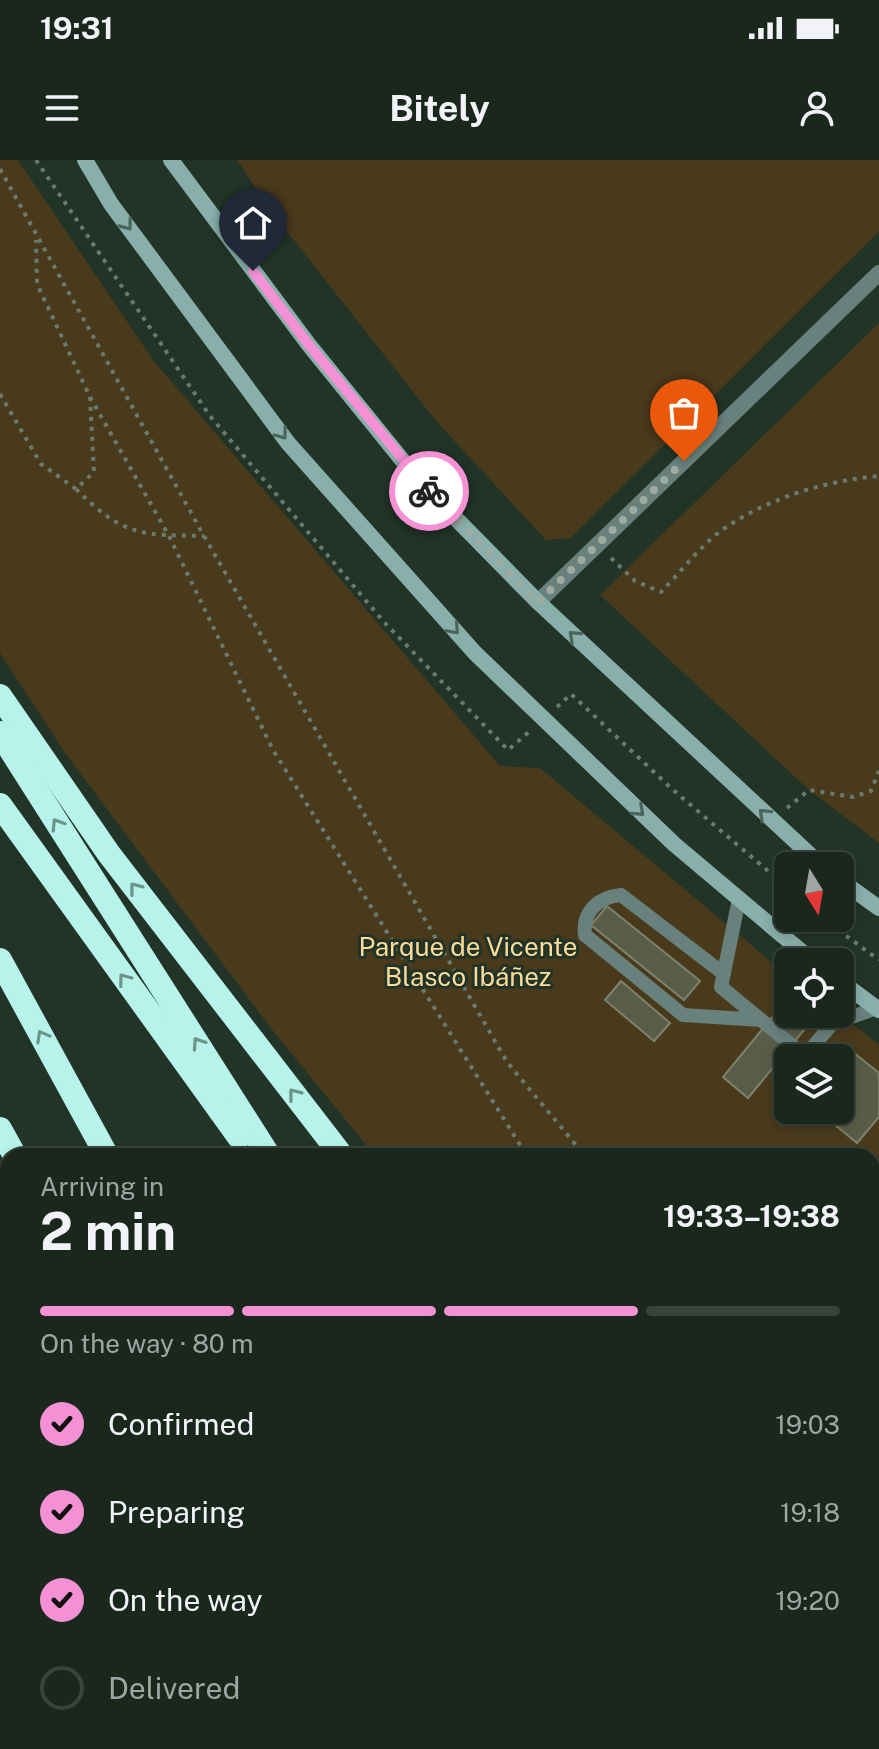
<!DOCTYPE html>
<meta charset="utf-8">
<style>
:root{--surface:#1a271d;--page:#232f26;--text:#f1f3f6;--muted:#9fa5a4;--line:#38443b;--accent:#f491d4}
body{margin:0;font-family:"Public Sans",sans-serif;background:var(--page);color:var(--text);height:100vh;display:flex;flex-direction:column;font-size:30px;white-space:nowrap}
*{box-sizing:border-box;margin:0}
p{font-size:26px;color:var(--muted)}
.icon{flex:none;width:44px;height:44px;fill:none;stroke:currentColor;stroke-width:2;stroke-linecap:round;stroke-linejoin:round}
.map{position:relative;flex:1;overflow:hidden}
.side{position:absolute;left:0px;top:988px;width:880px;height:602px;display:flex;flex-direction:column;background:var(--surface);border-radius:24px 24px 0 0;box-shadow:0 4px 12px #0003,0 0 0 2px var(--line)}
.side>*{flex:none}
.needle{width:52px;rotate:169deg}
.controls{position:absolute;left:774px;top:692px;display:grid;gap:16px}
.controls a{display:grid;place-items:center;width:80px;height:80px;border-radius:12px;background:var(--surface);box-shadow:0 4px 12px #0003,0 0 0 2px var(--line);font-size:40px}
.pin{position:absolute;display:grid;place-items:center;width:68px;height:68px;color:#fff;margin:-82px -34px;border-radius:50% 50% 50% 0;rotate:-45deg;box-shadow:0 0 8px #0007}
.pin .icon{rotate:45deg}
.courier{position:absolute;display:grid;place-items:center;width:80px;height:80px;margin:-40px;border:6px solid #f491d4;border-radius:50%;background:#fff;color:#222;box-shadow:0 2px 10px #0007}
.headline em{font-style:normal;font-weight:700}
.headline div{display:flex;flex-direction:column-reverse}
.headline{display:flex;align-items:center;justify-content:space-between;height:136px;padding:0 40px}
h1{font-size:52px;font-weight:700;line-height:60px}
.bar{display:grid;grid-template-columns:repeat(4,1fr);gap:12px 8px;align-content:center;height:96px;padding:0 40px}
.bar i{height:10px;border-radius:6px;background:var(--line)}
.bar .selected{background:var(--accent)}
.bar p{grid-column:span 4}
ol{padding:0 40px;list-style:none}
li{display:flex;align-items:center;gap:24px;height:88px}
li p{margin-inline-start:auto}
li .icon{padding:8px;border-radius:50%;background:var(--accent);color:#111;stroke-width:4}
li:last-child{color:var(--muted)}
li i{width:44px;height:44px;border:4px solid var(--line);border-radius:50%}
.status{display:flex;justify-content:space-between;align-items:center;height:56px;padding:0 40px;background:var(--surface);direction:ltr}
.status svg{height:22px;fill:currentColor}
header{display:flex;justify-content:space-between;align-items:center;height:104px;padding:0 40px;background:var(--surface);font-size:36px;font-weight:700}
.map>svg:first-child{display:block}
.green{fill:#493a1c;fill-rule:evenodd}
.building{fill:#595d48;stroke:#7d826c;stroke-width:2}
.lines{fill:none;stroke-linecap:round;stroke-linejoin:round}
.path{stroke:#6a7a6e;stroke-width:4;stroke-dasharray:4 6;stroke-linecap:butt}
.lane{stroke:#69817d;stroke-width:14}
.street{stroke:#69817d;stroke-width:16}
.secondary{stroke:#89afaa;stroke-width:16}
.highway{stroke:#b7f3eb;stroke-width:24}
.oneway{stroke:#4b655b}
.oneway2{stroke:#6c9489}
.done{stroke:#9daba1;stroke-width:8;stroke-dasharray:0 14.4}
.route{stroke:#f491d4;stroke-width:10}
.labels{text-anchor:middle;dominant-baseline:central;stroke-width:6;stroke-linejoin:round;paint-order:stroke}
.park-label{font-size:26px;fill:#fddb99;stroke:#223427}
</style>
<div class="status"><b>19:31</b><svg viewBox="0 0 49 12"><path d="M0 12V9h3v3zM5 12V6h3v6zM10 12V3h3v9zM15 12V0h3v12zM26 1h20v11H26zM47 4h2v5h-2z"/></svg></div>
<header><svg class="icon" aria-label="menu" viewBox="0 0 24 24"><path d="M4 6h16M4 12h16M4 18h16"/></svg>Bitely<svg class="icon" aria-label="person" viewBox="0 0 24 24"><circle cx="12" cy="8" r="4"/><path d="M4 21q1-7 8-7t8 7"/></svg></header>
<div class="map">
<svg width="879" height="1589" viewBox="0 0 879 1589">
<rect width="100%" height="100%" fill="#223427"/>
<g class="green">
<path d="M0 0H18L153 200 500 606 540 608 788 816V854H838L879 884V1512L872 1517V996H375L270 867 65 593 0 493ZM788 898H840V950H788Z"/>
<path d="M237 0H879V71L571 378 546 380 436 261 271 51Z"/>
<path d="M879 163V683L809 630 600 435Z"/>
<path d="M0 1096 8 1113V1582H88L87 1589H0Z"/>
</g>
<g class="building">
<path d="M607 746 700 821 684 840 591 765Z"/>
<path d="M621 821 670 863 654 881 605 840Z"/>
<path d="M788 838V854H809L814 858 748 938 723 917Z"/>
<path d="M790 888 804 898H788V921L772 909Z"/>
<path d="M848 888 879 913V957L857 983 817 950H840V898Z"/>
</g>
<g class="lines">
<g class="path">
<path d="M36 0 210 256 384 462 508 590 530 571"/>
<path d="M0 9 204 376 507 902 585 996"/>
<path d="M0 234 41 304 76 329 94 312 90 237 37 124 36 80"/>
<path d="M90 237 169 376 273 590 527 996"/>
<path d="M76 329C123 376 140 375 204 376"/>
<path d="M611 398 635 421 661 432C680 413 700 386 722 370 768 338 824 321 879 316"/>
<path d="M557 547 571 534 672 629 788 728"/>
<path d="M787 648 809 630 853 637 871 631 879 611"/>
<path d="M822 758 879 800"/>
<path d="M872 1227 879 1232"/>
<path d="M872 1334 879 1341"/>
<path d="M872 1390 879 1393"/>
</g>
<g class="lane">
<path d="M739 739 721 827 805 896 832 864 877 848"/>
<path d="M724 814 621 735C598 737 582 752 585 775L683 855 761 860"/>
</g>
<path class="street" d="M538 442 879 113"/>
<g class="secondary">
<path d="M85 0 111 44 288 283 475 493 674 684 814 802"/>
<path d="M171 0 309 185 420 322 538 442 822 706"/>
<path d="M840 720 879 748"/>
<path d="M840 821 879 850"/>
</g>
<g class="highway">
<path d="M0 536 109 694 342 996"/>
<path d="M0 573 269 996"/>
<path d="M0 645 239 977"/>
<path d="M0 800 107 996"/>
<path d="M0 969 15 996"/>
<path d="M0 1063 8 1077"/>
<path d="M321 1582 324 1589"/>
<path d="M419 1582 422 1589"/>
<path d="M462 1582 466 1589"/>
<path d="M764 1582 767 1589"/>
<path d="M808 1582 812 1589"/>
<path d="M122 1589V1582"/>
<path d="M397 1589V1582"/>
<path d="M868 1589 879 1577"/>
</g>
</g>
<defs><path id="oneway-chevron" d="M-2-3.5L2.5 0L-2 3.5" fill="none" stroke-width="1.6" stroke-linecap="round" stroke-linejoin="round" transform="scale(2)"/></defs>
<g class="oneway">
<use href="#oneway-chevron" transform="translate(127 65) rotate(54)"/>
<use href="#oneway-chevron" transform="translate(282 274) rotate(53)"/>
<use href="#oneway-chevron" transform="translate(454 469) rotate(48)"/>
<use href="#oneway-chevron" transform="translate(574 476) rotate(-137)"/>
<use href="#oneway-chevron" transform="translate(639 651) rotate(43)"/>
<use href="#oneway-chevron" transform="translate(764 654) rotate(-137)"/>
</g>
<g class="oneway2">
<use href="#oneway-chevron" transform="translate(57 664) rotate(-122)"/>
<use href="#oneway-chevron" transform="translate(135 728) rotate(-128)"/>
<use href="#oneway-chevron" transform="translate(124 819) rotate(-127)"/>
<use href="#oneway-chevron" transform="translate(42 876) rotate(-119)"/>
<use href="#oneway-chevron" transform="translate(198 883) rotate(-124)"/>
<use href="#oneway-chevron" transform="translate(294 934) rotate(-128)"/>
</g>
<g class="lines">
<path class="done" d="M429 331 538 442 684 301"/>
<path class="route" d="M253 111 309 185 429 331"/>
</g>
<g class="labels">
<g class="park-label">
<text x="468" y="786">Parque de Vicente<tspan x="468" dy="30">Blasco Ibáñez</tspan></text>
</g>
</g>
</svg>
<div class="controls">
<a><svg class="needle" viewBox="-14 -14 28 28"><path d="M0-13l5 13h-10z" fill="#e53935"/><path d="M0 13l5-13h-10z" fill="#9fa5a4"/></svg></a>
<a><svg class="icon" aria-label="locate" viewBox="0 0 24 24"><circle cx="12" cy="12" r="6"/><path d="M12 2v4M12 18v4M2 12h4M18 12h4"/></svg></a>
<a><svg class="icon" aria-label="layers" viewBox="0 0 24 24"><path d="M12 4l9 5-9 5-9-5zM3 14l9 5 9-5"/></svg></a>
</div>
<div class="pin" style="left:684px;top:301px;background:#ea580c"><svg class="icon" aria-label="bag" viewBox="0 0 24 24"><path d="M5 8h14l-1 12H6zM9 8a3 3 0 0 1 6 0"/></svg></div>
<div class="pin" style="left:253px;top:111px;background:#1f2937"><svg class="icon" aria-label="home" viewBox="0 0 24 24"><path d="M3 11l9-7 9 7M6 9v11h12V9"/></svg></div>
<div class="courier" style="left:429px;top:331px"><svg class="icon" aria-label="bike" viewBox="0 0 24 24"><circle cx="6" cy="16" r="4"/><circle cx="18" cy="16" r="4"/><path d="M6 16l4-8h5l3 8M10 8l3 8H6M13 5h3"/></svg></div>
<section class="side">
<div class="headline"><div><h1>2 min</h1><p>Arriving in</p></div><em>19:33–19:38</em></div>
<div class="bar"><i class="selected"></i><i class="selected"></i><i class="selected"></i><i></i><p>On the way · 80 m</p></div>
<ol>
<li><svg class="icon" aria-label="check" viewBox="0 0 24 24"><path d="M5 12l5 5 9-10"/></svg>Confirmed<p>19:03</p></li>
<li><svg class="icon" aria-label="check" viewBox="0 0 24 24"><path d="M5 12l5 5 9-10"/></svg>Preparing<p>19:18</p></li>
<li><svg class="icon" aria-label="check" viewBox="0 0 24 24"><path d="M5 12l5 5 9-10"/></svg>On the way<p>19:20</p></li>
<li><i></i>Delivered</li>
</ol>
</section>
</div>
